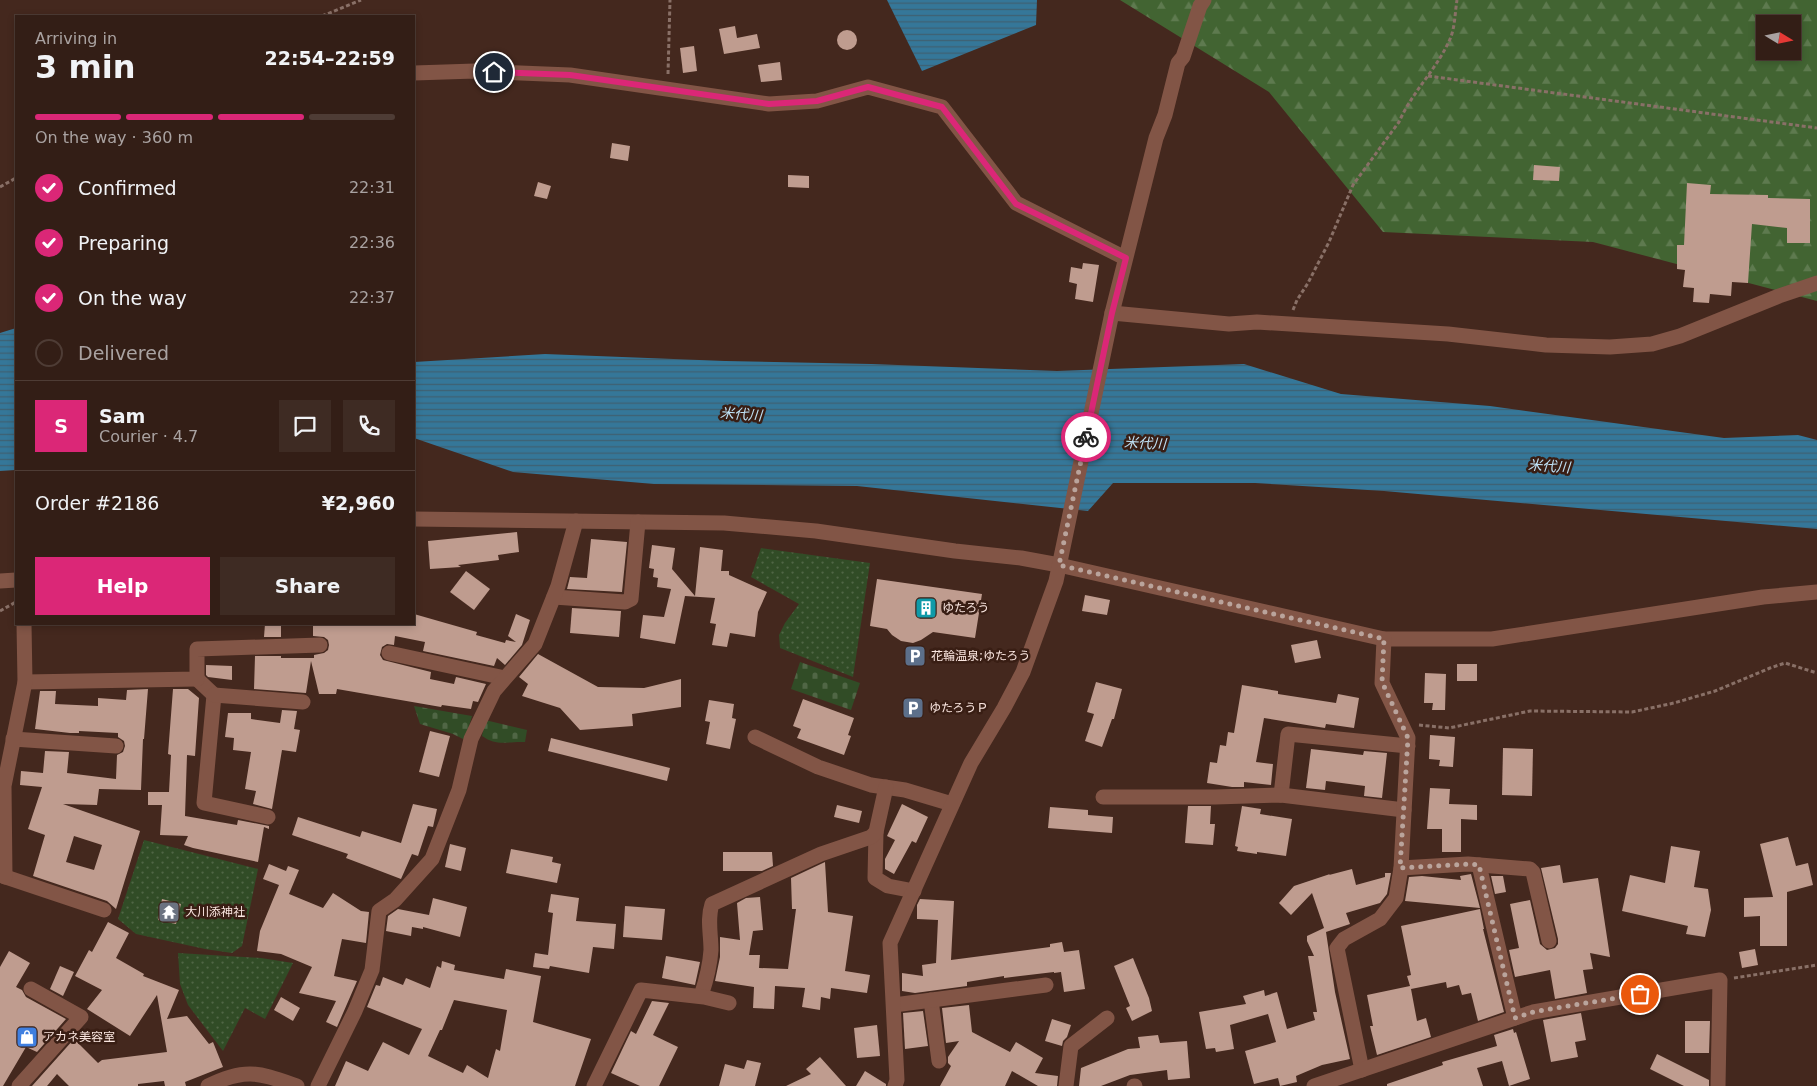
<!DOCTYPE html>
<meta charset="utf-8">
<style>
:root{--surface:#331e16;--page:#3e2b23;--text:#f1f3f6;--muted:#a9a2a1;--line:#4e3c35;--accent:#db2777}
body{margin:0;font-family:"DejaVu Sans","Noto Sans JP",sans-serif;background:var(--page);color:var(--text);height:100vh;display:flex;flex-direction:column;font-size:19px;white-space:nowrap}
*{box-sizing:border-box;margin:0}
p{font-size:16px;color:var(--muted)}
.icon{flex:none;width:28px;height:28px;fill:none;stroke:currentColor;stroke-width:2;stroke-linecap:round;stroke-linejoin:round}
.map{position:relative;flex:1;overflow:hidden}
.side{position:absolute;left:15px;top:15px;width:400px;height:610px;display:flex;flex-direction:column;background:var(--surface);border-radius:0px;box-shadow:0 2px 8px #0003,0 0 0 1px var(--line)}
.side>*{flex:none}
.needle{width:32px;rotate:100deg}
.fabs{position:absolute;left:1756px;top:15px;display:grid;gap:10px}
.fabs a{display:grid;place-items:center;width:45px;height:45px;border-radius:0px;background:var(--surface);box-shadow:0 2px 8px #0003,0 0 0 1px var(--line);font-size:25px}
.pin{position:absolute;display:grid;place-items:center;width:42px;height:42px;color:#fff;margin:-21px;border:2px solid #fff;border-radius:50%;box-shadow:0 1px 5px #0007}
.courier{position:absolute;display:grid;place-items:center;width:50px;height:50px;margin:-25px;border:4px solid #db2777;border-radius:50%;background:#fff;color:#222;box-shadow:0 1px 6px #0007}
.head em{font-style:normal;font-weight:700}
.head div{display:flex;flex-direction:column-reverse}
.head{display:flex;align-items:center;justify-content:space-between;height:85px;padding:0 20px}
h1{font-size:32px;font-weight:700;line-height:38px}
.bar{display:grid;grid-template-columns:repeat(4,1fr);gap:8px 5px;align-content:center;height:60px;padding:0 20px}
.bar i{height:6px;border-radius:4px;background:var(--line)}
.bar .selected{background:var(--accent)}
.bar p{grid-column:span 4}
.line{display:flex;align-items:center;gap:12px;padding:0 20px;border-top:1px solid var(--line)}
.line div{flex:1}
.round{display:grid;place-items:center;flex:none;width:52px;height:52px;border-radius:0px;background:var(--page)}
ol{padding:0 20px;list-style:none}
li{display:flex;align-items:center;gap:15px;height:55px}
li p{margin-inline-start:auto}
li .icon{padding:5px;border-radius:50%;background:var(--accent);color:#fff;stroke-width:4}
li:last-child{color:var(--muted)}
li i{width:28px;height:28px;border:2px solid var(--line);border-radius:50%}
.cta{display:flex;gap:10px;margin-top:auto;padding:10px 20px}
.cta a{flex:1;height:58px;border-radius:0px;background:var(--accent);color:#fff;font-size:20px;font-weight:700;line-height:58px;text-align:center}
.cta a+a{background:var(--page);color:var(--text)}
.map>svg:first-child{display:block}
.grass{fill:url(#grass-dots)}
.forest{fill:url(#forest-firs);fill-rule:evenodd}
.cemetery{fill:url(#cemetery-stones)}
.water{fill:url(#water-rules)}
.building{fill:#bf9c8f;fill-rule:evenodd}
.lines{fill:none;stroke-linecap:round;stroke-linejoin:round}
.path{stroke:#897067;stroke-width:3;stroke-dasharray:4 2.5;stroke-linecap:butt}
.minor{stroke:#825546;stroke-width:15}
.done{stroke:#baa49c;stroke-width:5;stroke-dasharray:0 9}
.route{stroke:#db2777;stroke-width:6}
.labels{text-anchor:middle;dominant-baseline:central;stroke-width:5;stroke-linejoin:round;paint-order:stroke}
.poi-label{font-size:12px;fill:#fae6e0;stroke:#391e14;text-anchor:start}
.water-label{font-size:14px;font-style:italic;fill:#bfe2f6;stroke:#391e14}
</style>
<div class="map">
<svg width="1817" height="1086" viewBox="0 0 1817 1086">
<defs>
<pattern id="grass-dots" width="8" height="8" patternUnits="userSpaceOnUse" patternTransform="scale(1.25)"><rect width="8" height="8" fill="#314c26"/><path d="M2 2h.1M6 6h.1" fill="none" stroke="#506645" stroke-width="1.8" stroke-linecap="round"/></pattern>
<pattern id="forest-firs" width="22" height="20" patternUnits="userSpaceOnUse" patternTransform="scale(1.25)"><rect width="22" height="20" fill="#426432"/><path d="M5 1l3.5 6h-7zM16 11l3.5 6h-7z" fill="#5e7a4f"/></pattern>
<pattern id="cemetery-stones" width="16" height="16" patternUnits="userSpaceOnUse" patternTransform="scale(1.25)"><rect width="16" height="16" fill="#314c26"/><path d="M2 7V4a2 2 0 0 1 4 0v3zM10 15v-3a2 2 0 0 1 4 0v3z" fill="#506645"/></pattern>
<pattern id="water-rules" width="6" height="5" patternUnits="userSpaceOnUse" patternTransform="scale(1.25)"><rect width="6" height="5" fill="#357799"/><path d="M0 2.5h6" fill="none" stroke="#3f6072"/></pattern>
</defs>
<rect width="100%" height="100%" fill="#44281e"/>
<g class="grass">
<path d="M761 548 870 563 853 677 780 648 779 635 785 623 799 604 751 577Z"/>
<path d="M144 840 258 869 242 946 232 953 205 949 136 934 118 919Z"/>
<path d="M178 953 261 958 293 963 265 1019 245 1008 223 1051 188 1005 180 984Z"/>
</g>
<path class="forest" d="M1120 0H1817V301L1593 242 1383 232 1269 92ZM1765 24H1792V51H1765Z"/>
<g class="cemetery">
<path d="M800 662 860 683 851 710 791 689Z"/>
<path d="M414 706 472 716 465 740 453 734 420 724Z"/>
<path d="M485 720 527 730 525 742C507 741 498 747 482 736Z"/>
</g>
<g class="water">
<path d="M887 0H1037L1036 25 922 71Z"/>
<path d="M16 328V470L0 471V333Z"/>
<path d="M545 354 725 361 871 364 1057 371 1244 364 1341 394 1490 406 1724 438 1798 435 1817 440V529L1384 491 1255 483H1113L1088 511 857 486 654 484 513 472 414 438V362Z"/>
</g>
<g class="building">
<path d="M735 26 737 38 757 34 760 48 724 54 719 29Z"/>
<circle cx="847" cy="40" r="10"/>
<path d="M694 46 697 71 683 73 680 48Z"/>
<path d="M780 62 782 80 761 82 758 65Z"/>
<path d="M612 143 630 146 628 161 610 158Z"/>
<path d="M1534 165 1560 167 1559 181 1533 180Z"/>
<path d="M788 175 809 176V188L788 187Z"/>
<path d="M538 182 551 186 547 199 534 196Z"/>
<path d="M1687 183 1711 185 1710 194 1768 195V198L1810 199V243H1787V228L1752 224 1748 283 1732 282 1731 296 1710 294 1709 303 1693 302 1694 288 1683 287 1685 270 1677 269V245H1684Z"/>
<path d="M1083 263 1099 265 1093 302 1075 299 1077 284 1069 282 1071 267 1082 269Z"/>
<path d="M517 532 519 552 498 555 499 560 458 565 461 567 430 569 428 541Z"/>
<path d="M591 539 627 542 622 592 567 589 570 577 587 578Z"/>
<path d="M652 545 675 548 672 569 695 596 700 547 723 550 721 571H729V575L767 592 758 612 755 637 730 633 727 647 712 645 716 624 710 623 715 598 685 596 675 644 640 638 643 615 664 617 671 589 657 587 658 578 653 577 654 569 649 568Z"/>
<path d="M466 571 490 589 474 610 450 592Z"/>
<path d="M877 579 982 594 975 638 933 632 921 640 913 643 901 641 892 635 887 629 870 626Z"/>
<path d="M1085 595 1110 600 1107 615 1082 611Z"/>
<path d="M572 608 621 611 619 637 570 633Z"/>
<path d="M414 614 477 632 476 635 505 643 506 640 516 642 508 636 516 614 530 620 522 645 505 665 497 658 494 666 423 651 425 642 395 636 394 645 387 644 382 647 380 655 383 660 431 672 430 679 454 684 456 677 486 684 478 702 473 701 471 709 442 705 441 707 337 689 336 694H319L311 661 306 693 254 689 255 656H281V658H314V655L324 653 328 650 329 645 328 640 324 637 313 636V624H414Z"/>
<path d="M265 624H281V637H264Z"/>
<path d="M1317 640 1321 658 1295 663 1291 645Z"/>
<path d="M538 654 598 687 644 688 681 679V707L632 714 633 726 580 730 560 708 522 696 528 684 519 677Z"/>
<rect x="1457" y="664" width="20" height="17"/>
<path d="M206 665 232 666V680L208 677 206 675Z"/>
<path d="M1425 673 1446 674 1445 710H1432L1433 703H1424Z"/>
<path d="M1096 682 1122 689 1114 719H1112L1102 747 1085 741 1094 714 1087 712Z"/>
<path d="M1242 685 1278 691V694L1336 703 1338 694 1359 698 1354 728 1326 724 1325 728 1264 718 1256 762 1273 764 1271 785 1244 782V787H1232L1207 783 1210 762 1217 763 1220 745 1226 746 1228 732 1234 733Z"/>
<path d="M148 689 144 739H143L141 790 99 789 97 805 63 804 140 831 116 909 107 901 33 876 45 835 28 829 42 787 20 785 21 771 43 773 45 751 69 752 67 773 116 779 117 755 123 752 125 746 124 741 118 737V733L79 731V733H70L35 729 40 691H56L55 704 98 706V698L126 700 127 690ZM74 836 102 845 94 870 66 862Z"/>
<path d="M173 689H188L199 698 195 756 187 755 185 816 237 825 238 820 269 826V829L264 827 258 862 193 848 184 845 188 836 160 835 162 805H148V792H169L171 755 168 754Z"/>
<path d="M803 699 854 718 848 735 851 736 844 755 797 738 801 729 793 726Z"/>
<path d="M709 700 734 704 732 718 736 719 730 749 706 744 710 722 705 721Z"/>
<path d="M282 710 297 711 294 729 300 730 296 752 282 750 272 809 253 804 256 791 245 789 251 752 233 750 234 738 225 737 228 713H251V719L280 723Z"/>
<path d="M430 731 450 736 439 777 419 772Z"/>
<path d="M1430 735 1455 737 1453 767 1439 766 1440 760 1429 759Z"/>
<path d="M551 738 670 768 667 781 548 751Z"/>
<path d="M1503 748 1533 749 1532 796 1502 795Z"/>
<path d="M1311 749 1363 755 1364 751 1387 753 1382 798 1364 796 1365 786 1326 781 1325 790 1306 788Z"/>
<path d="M1430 788 1450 789 1449 804 1477 805V820L1461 819V852H1442V829H1427Z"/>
<path d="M413 804 437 809 433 827 428 826 418 856 412 854 401 879 346 858 348 854 292 835 298 817 360 837 362 831 401 843Z"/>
<path d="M902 804 928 817 916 843 912 841 894 874 885 869V859L895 840 887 836Z"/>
<path d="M837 805 862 811 859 823 834 817Z"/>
<path d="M1188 806H1211L1210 824H1215L1213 845 1185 843Z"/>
<path d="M1242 806 1261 809 1260 814 1292 819 1286 856 1257 852V854L1237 851 1238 847 1235 846Z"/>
<path d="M1050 807 1088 810V815L1113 817 1112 833 1048 828Z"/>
<path d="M1788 837 1796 866 1808 863 1813 885 1787 892V946H1760V916L1744 917V898L1773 897 1760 844Z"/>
<path d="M450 844 466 848 461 871 445 867Z"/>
<path d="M1671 846 1700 851 1694 887 1708 889 1711 910 1705 937 1686 934 1688 926 1622 911 1630 875 1665 883Z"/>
<path d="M511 849 553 857 552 862 561 864 557 883 506 873Z"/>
<path d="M723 852H772L773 866 762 871H723Z"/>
<path d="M825 862 828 912 853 916 845 971 870 975 867 993 831 988 830 999 821 997 820 1010 802 1007 805 988 775 986 774 1009 753 1008 754 987 715 981 720 957V937L740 940 737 903 746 898 760 897 763 930 753 931 749 955H760L759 968 788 969 796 909H792L791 878Z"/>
<path d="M269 864 286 871 288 866 299 870 289 894 323 908 333 893 361 911 369 912 366 943 342 939 334 976 357 981 337 1027 326 1022 336 1001 299 993 312 967 281 954 257 951 260 931 279 885 263 879Z"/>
<path d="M1560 865 1563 883 1598 878 1610 957 1590 953 1593 969 1583 970 1587 993 1555 999 1550 970 1515 977 1509 950 1519 948 1510 904 1530 900 1540 944 1547 950 1555 948 1558 944V939L1541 868Z"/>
<path d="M1352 869 1356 885 1385 877V873H1391L1387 894 1380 903 1346 913 1350 924 1326 932 1335 992 1350 1059 1322 1065 1296 1076 1297 1082 1280 1086 1278 1078 1254 1084 1245 1051 1276 1042 1268 1014 1230 1025 1234 1049 1216 1052 1215 1048 1206 1049 1199 1012 1246 1004 1243 996 1264 990 1265 996 1277 992 1287 1029 1315 1020 1313 1012H1317L1308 956H1314L1307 941V936L1324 928 1312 893 1291 915 1279 903 1294 886 1330 874 1329 875Z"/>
<path d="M1471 874 1480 908 1405 901 1409 877 1422 876 1461 880 1460 876Z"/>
<path d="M1491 876H1503L1506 892 1495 894Z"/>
<path d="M551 894 579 898 576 921 616 924 614 949 593 947 589 973 550 966 549 969 533 967 535 953 548 955 553 913 548 912Z"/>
<path d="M433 898 467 907 460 937 423 927V929L412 927 411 936 386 931 388 916 398 909 429 915Z"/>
<path d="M162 899 181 904 176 924 158 920Z"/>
<path d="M920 899 954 901 951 960 1050 947V944L1062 942 1064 952 1079 950 1085 989 1064 992 1061 972 1054 973V972L1004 978V976L967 982V986L915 993 902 991V973L923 976 922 965 936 963 938 920 917 919V905Z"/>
<path d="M625 906 665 909 662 940 623 937Z"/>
<path d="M1480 909 1484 929H1483L1504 1012 1478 1021 1471 993 1462 995 1459 985 1447 988 1446 982 1411 989 1417 1021 1426 1018 1431 1037 1377 1055 1370 1026H1373L1367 995 1410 986 1407 976 1411 975 1401 926Z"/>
<path d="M108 922 129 933 116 958 144 974 143 976 179 990 167 1019 187 1016 209 1044 213 1042 223 1067 185 1082 186 1086H165L164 1081 138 1084V1086H69L57 1074 47 1086H32L74 1039 98 1063 102 1060 167 1052 157 995 130 1036 87 1009 102 990 75 976 89 950 92 952Z"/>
<path d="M1755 949 1758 965 1742 968 1739 952Z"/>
<path d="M9 951 30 963 16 987 22 990 26 997 66 1019 37 1052 26 1047 3 1086H0V967Z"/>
<path d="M666 956 700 962 695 985 662 978Z"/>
<path d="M1133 958 1149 998 1152 1011 1132 1021 1126 1008 1130 1006 1114 966Z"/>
<path d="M442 961 455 965 454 970 504 979 506 969 541 976 533 1022 591 1039 575 1086H335L346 1061 368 1071 383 1042 409 1055 422 1029 367 1007 376 985 380 986 383 977 403 985 406 978 430 988 437 966 441 968ZM454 1000 507 1010 500 1051 496 1049 488 1078 467 1065 463 1073 428 1056 440 1030H442Z"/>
<path d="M60 966 74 972 63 996 50 989Z"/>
<path d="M281 997 300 1008 293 1021 274 1010Z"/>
<path d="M652 1001 669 1003 653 1035 678 1047 659 1086H640L611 1073 631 1031 636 1034Z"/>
<path d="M969 1005 972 1032 1010 1052 1016 1042 1043 1058 1035 1073 1058 1076 1057 1086H1038L1012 1071 1005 1086H940L951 1066 948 1063V1057L959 1041 946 1043 942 1008Z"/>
<path d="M923 1011 928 1046 905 1049 903 1013Z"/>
<path d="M1581 1013 1586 1040 1575 1042 1578 1057 1551 1062 1543 1020Z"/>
<path d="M1052 1019 1071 1025 1067 1037 1063 1041 1062 1046 1045 1041Z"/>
<path d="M1685 1021H1710L1709 1053H1685Z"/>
<path d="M877 1025 880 1056 857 1058 854 1028Z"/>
<path d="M1513 1029 1514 1033 1516 1032 1530 1079 1509 1086 1502 1061 1477 1068 1483 1086H1387V1084L1443 1065 1442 1062 1497 1046 1494 1035Z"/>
<path d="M1158 1035 1160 1043 1187 1041 1190 1078 1168 1080 1167 1070 1130 1075 1101 1086H1079L1081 1068 1128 1049 1140 1048 1138 1037Z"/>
<path d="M1657 1054 1709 1080V1086H1684L1650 1069Z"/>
<path d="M820 1057 846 1086H786L811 1074 806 1069Z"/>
<path d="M747 1060 761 1063 755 1086H719L725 1064 744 1069Z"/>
<path d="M865 1071 886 1084V1086H856Z"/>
</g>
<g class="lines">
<g class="path">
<path d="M322 16 361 0"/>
<path d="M668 74 670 0"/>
<path d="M1428 76 1817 128"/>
<path d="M0 187 16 178"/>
<path d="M1293 310 1297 300 1308 283 1329 242 1353 185 1399 122C1412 92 1437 69 1450 39 1455 28 1455 12 1457 0"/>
<path d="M0 611 16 602"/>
<path d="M1419 725 1449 728 1530 711 1632 712 1674 703 1715 691 1770 668 1785 663 1817 673"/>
<path d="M1734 978 1817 965"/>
</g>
<g class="minor">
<path d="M414 73 475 71 570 75 769 104 817 101 868 87 942 107 1016 203 1125 258"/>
<path d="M1112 313 1229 324 1257 322 1448 334 1546 345 1610 347 1652 344 1680 336 1779 296 1817 283"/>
<path d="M414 519 724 523 816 531 955 551 1021 558 1059 565 1384 639H1492L1763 597 1817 592"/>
<path d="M0 581 16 580"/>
<path d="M554 597 625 602 631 599 638 522"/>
<path d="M389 653 505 678"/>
<path d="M197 679 214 695 204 803 268 817"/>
<path d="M25 682 197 679V649L320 645"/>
<path d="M214 695 303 702"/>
<path d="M755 737 818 767 871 785 905 790 952 804"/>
<path d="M13 739 116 746"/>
<path d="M1281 795 1288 734 1408 746"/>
<path d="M1103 797H1215L1281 795 1404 810"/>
<path d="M876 832 875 878 888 886 914 891"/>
<path d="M1479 865 1515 1018"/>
<path d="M1401 868 1468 864 1530 869 1533 872 1549 941"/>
<path d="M0 875 104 910"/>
<path d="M5 877 4 786 25 682 24 624"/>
<path d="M701 996C706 981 710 966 711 950 711 934 707 919 712 904L821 854 871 837 876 832 886 787"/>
<path d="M931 1000 939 1061"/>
<path d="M894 1005 1046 985"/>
<path d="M1362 1070 1337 948 1344 939 1380 919 1396 898 1401 868 1408 738 1382 683 1384 639"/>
<path d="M19 1086 81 1017 31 989"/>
<path d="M208 1086C246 1067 259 1073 297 1086"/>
<path d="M318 1086 355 1011 372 970 379 911 395 900 432 859 459 790 471 739 494 691 535 644 558 586 576 521"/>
<path d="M594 1086 641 990 704 997 729 1003"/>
<path d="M895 1086 897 1080 890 943 971 763 1004 708 1023 672 1056 581 1112 313 1156 138 1165 115 1178 63 1183 57 1200 6 1204 0"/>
<path d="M1066 1086 1071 1046 1107 1018"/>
<path d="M1134 1086H1135"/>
<path d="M1314 1086 1533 1012 1720 980 1718 1086"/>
</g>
</g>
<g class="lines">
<path class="done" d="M1086 437 1059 565 1384 639 1382 682 1408 738 1400 868 1468 864 1479 865 1515 1018 1533 1012 1640 994"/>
<path class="route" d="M494 72 570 75 769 104 817 101 868 87 942 107 1016 204 1126 258 1112 313 1086 437"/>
</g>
<defs>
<g id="building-square" transform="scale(1.125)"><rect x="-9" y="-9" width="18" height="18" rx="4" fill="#0f9aa8" stroke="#391e14"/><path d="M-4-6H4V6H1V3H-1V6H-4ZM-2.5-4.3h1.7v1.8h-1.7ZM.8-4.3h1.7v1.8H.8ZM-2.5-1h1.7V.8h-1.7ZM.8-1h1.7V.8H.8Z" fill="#fff"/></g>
<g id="parking-square" transform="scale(1.125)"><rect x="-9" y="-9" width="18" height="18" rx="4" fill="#5c6f8a" stroke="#391e14"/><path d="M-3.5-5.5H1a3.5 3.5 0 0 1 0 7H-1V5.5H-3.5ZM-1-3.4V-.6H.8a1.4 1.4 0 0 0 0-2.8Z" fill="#fff"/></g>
<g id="temple-square" transform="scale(1.125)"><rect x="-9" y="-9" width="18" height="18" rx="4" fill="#6b7280" stroke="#391e14"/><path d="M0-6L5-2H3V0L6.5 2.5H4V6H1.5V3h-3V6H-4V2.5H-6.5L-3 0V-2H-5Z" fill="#fff"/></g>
<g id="shop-square" transform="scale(1.125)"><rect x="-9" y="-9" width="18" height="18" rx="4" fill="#3f7fe0" stroke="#391e14"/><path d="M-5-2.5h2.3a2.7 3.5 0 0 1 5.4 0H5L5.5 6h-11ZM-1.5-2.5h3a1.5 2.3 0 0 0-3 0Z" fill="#fff"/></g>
</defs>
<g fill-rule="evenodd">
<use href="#building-square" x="926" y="608"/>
<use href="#parking-square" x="915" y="656"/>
<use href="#parking-square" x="913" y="708"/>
<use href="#temple-square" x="169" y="912"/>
<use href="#shop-square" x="27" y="1037"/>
</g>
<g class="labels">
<g class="poi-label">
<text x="942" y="608">ゆたろう</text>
<text x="931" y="656">花輪温泉;ゆたろう</text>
<text x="929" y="708">ゆたろうＰ</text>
<text x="185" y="912">大川添神社</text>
<text x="43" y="1037">アカネ美容室</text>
</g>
<g class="water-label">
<text transform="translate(741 414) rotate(4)">米代川</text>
<text transform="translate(1145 443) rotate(3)">米代川</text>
<text transform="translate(1549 466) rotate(4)">米代川</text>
</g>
</g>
</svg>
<div class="fabs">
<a><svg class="needle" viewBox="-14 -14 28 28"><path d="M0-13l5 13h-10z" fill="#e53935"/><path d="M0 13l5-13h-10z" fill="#a9a2a1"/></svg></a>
</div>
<div class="pin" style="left:1640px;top:994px;background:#ea580c"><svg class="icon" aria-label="bag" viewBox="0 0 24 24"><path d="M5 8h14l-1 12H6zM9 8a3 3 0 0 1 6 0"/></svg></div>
<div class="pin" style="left:494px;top:72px;background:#1f2937"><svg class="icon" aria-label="home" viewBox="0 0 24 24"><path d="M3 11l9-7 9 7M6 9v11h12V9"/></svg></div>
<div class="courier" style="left:1086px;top:437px"><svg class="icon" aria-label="bike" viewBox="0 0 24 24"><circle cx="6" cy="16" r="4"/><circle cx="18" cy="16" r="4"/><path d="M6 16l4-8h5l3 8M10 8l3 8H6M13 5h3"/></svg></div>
<section class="side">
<div class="head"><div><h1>3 min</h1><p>Arriving in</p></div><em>22:54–22:59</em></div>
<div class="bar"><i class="selected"></i><i class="selected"></i><i class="selected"></i><i></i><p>On the way · 360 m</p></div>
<ol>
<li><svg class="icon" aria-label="check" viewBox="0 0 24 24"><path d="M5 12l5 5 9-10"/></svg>Confirmed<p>22:31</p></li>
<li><svg class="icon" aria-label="check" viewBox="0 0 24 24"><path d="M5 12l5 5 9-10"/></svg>Preparing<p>22:36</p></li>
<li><svg class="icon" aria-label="check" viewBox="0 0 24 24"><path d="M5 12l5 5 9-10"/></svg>On the way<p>22:37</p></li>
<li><i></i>Delivered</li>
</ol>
<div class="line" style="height:90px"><b class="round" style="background:var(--accent);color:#fff">S</b><div><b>Sam</b><p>Courier · 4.7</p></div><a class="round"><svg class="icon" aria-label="chat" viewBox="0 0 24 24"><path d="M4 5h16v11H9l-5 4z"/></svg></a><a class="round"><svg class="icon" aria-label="phone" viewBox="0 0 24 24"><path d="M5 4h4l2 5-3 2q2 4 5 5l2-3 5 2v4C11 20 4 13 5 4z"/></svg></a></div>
<div class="line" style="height:65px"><div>Order #2186</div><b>¥2,960</b></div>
<div class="cta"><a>Help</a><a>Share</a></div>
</section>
</div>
